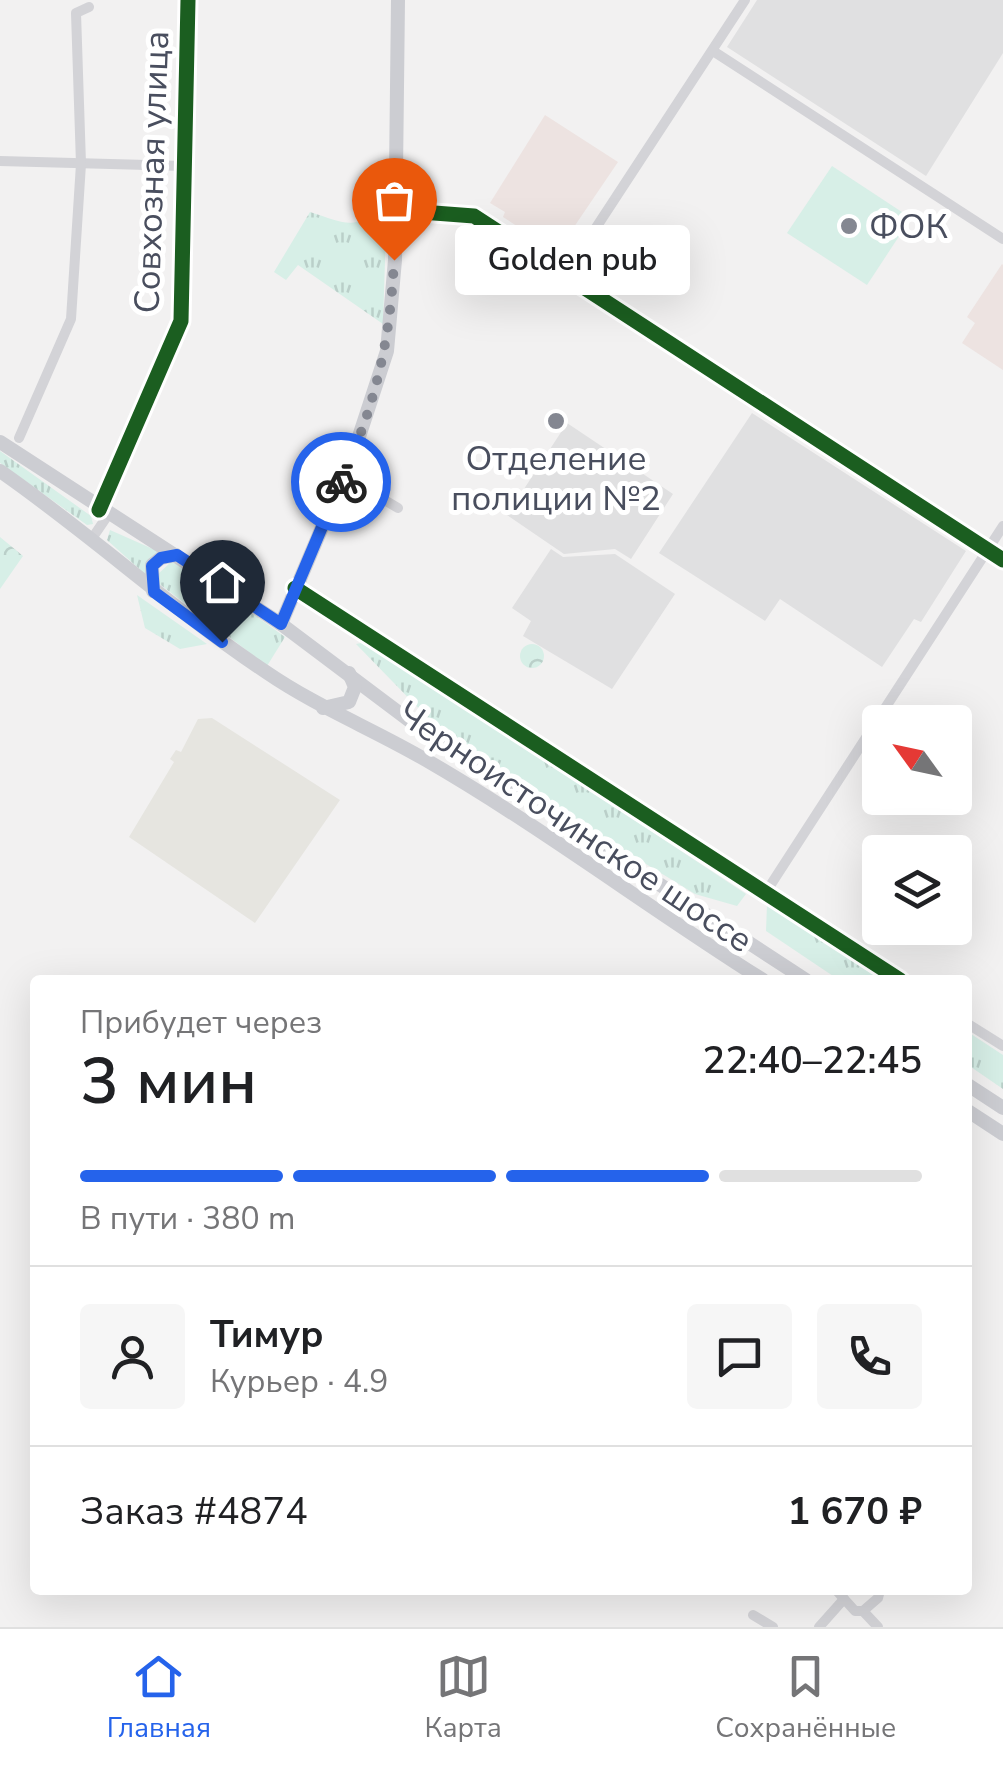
<!DOCTYPE html>
<html lang="ru">
<meta charset="utf-8">
<style>
:root{--surface:#fff;--page:#f6f6f6;--text:#202124;--muted:#757577;--line:#e0e0e0;--accent:#2563eb}
body{margin:0;font-family:"Nunito Sans",sans-serif;background:var(--page);color:var(--text);height:100vh;display:flex;flex-direction:column;font-size:38px;white-space:nowrap}
*{box-sizing:border-box;margin:0}
p{font-size:32px;color:var(--muted)}
.icon{flex:none;width:55px;height:55px;fill:none;stroke:currentColor;stroke-width:2;stroke-linecap:round;stroke-linejoin:round}
.map{position:relative;flex:1;overflow:hidden}
.sheet{position:absolute;left:30px;top:975px;width:942px;height:620px;display:flex;flex-direction:column;background:var(--surface);border-radius:10px;box-shadow:0 10px 40px #0002}
.sheet>*{flex:none}
.needle{width:65px;rotate:303deg}
.fabs{position:absolute;left:862px;top:705px;display:grid;gap:20px}
.fabs a{display:grid;place-items:center;width:110px;height:110px;border-radius:10px;background:var(--surface);box-shadow:0 10px 40px #0002;font-size:50px}
.pin{position:absolute;display:grid;place-items:center;width:85px;height:85px;color:#fff;margin:-102px -42px;border-radius:50% 50% 50% 0;rotate:-45deg;box-shadow:0 0 10px #0007}
.pin .icon{rotate:45deg}
.courier{position:absolute;display:grid;place-items:center;width:100px;height:100px;margin:-50px;border:8px solid #2563eb;border-radius:50%;background:#fff;color:#222;box-shadow:0 2px 12px #0007}
.bubble{position:absolute;height:70px;border-radius:10px;background:var(--surface);box-shadow:0 10px 40px #0002;font-size:32px;font-weight:600;line-height:70px;text-align:center}
.head em{font-style:normal;font-weight:600}
.head div{display:flex;flex-direction:column-reverse}
.head{display:flex;align-items:center;justify-content:space-between;height:170px;padding:0 50px}
h1{font-size:65px;font-weight:600;line-height:75px}
.bar{display:grid;grid-template-columns:repeat(4,1fr);gap:15px 10px;align-content:center;height:120px;padding:0 50px}
.bar i{height:12px;border-radius:8px;background:var(--line)}
.bar .active{background:var(--accent)}
.bar p{grid-column:span 4}
.line{display:flex;align-items:center;gap:25px;padding:0 50px;border-top:2px solid var(--line)}
.line div{flex:1}
.round{display:grid;place-items:center;flex:none;width:105px;height:105px;border-radius:10px;background:var(--page)}
.menu{display:flex;justify-content:space-around;align-items:center;height:140px;border-top:2px solid var(--line);background:var(--surface);font-size:28px;color:var(--muted)}
.menu a{display:grid;justify-items:center;gap:5px}
.menu .active{color:var(--accent)}
.map>svg:first-child{display:block}
.commercial{fill:#e6e5e0}
.education{fill:#e0e0e1}
.medical{fill:#ede3e1}
.grass{fill:url(#grass-tufts)}
.forest{fill:url(#forest-crowns)}
.garden{fill:#d7efe7}
.lines{fill:none;stroke-linecap:round;stroke-linejoin:round}
.minor{stroke:#d3d3d7;stroke-width:10}
.major{stroke:#cccdd2;stroke-width:14}
.cycleway-casing{stroke:#fff;stroke-width:21}
.cycleway{stroke:#1b5e20;stroke-width:15}
.done{stroke:#848791;stroke-width:10;stroke-dasharray:0 18}
.route{stroke:#2563eb;stroke-width:12}
.poi-dot{fill:#848791;stroke:#fff;stroke-width:4}
.labels{text-anchor:middle;dominant-baseline:central;stroke-width:10;stroke-linejoin:round;paint-order:stroke}
.street-label{font-size:35px;fill:#494e5e;stroke:#fff}
.poi-label{font-size:35px;fill:#494e5e;stroke:#fff;text-anchor:start}
</style>
<div class="map">
<svg width="1003" height="1627" viewBox="0 0 1003 1627">
<defs>
<pattern id="grass-tufts" width="24" height="20" patternUnits="userSpaceOnUse" patternTransform="scale(2.5)"><rect width="24" height="20" fill="#d7efe7"/><path d="M3 7l-1-3M5 7V3M7 7l1-3M15 17l-1-3M17 17v-4M19 17l1-3" fill="none" stroke="#bacfc9"/></pattern>
<pattern id="forest-crowns" width="20" height="18" patternUnits="userSpaceOnUse" patternTransform="scale(2.5)"><rect width="20" height="18" fill="#d7efe7"/><path d="M2 6a3 3 0 1 1 6 0M12 15a3 3 0 1 1 6 0" fill="none" stroke="#bacfc9"/></pattern>
</defs>
<rect width="100%" height="100%" fill="#f2f1f1"/>
<path class="commercial" d="M212 718 340 800 255 923 129 837 174 762 170 759 176 750 181 752 198 719Z"/>
<g class="education">
<path d="M757 0H1003V53L926 176 727 47Z"/>
<path d="M752 413 966 551 921 622 914 619 882 667 780 599 765 621 659 553Z"/>
<path d="M567 423 673 494 631 559 615 549 564 554 507 515Z"/>
<path d="M551 549 563 557 615 554 675 594 612 689 523 636 531 621 512 608Z"/>
</g>
<g class="medical">
<path d="M545 115 618 162 557 252 503 217 505 212 490 203Z"/>
<path d="M1002 264 1003 265V370L962 343 975 323 967 317Z"/>
</g>
<g class="grass">
<path d="M387 198 383 324 298 265 286 280 274 272 310 212C353 226 355 231 387 198Z"/>
<path d="M0 451 91 516 93 524 87 525 0 463Z"/>
<path d="M110 530 162 553 146 575 107 540Z"/>
<path d="M171 562 196 573 285 637 267 666 158 583 157 575Z"/>
<path d="M137 595 207 644 180 649 145 628Z"/>
<path d="M366 642 746 894 737 906 695 894 597 834 429 719 356 644Z"/>
<path d="M767 904 886 980H839L766 931Z"/>
<path d="M968 1032 1003 1055V1089L968 1065Z"/>
</g>
<g class="forest">
<path d="M0 537 23 556 0 589Z"/>
<circle cx="532" cy="656" r="12"/>
</g>
<path class="garden" d="M832 166 911 218 867 285 787 233Z"/>
<g class="lines">
<g class="minor">
<path d="M713 51 1003 239"/>
<path d="M0 161 184 166"/>
<path d="M395 217 421 212 474 216 1003 560"/>
<path d="M565 275 745 0"/>
<path d="M19 438 71 319 81 164 76 13 89 7"/>
<path d="M344 476 398 508"/>
<path d="M356 483 369 460"/>
<path d="M99 509 181 321 188 0"/>
<path d="M93 537 108 515"/>
<path d="M295 588 900 980"/>
<path d="M766 892 1003 526"/>
<path d="M968 1024 1003 1046"/>
<path d="M836 1590 855 1611H863L878 1598 880 1590"/>
<path d="M863 1611 878 1627"/>
<path d="M753 1615 773 1627"/>
<path d="M819 1627 844 1599"/>
</g>
<g class="major">
<path d="M0 442 281 624 414 724 806 980"/>
<path d="M0 471C92 535 173 610 266 672 317 707 373 729 426 760 542 827 650 909 763 980"/>
<path d="M153 591 152 565 161 558 176 555"/>
<path d="M281 624 354 452 387 351 395 260 398 0"/>
<path d="M323 708 349 702 355 687 349 673"/>
<path d="M968 1085 1003 1108"/>
<path d="M968 1111 1003 1134"/>
</g>
<g class="cycleway-casing">
<g id="cycleway">
<path d="M395 217 421 212 474 216 1003 560"/>
<path d="M99 510 181 321 188 0"/>
<path d="M295 588 900 980"/>
</g>
</g>
<use href="#cycleway" class="cycleway"/>
</g>
<g class="lines">
<path class="done" d="M341 482C375 405 390 344 394 260"/>
<path class="route" d="M222 642 154 592 152 566 161 558 177 555 281 624 341 482"/>
</g>
<g class="poi-dot">
<circle cx="849" cy="226" r="10"/>
<circle cx="556" cy="421" r="10"/>
</g>
<g class="labels">
<g class="street-label">
<text transform="translate(152 172) rotate(-88)">Совхозная улица</text>
<text transform="translate(575 827) rotate(34)">Черноисточинское шоссе</text>
</g>
<g class="poi-label">
<text x="869" y="226">ФОК</text>
<text x="556" y="458" text-anchor="middle">Отделение<tspan x="556" dy="40">полиции №2</tspan></text>
</g>
</g>
</svg>
<div class="fabs">
<a><svg class="needle" viewBox="-14 -14 28 28"><path d="M0-13l5 13h-10z" fill="#e53935"/><path d="M0 13l5-13h-10z" fill="#757577"/></svg></a>
<a><svg class="icon" aria-label="layers" viewBox="0 0 24 24"><path d="M12 4l9 5-9 5-9-5zM3 14l9 5 9-5"/></svg></a>
</div>
<div class="pin" style="left:394px;top:260px;background:#ea580c"><svg class="icon" aria-label="bag" viewBox="0 0 24 24"><path d="M5 8h14l-1 12H6zM9 8a3 3 0 0 1 6 0"/></svg></div>
<div class="pin" style="left:222px;top:642px;background:#1f2937"><svg class="icon" aria-label="home" viewBox="0 0 24 24"><path d="M3 11l9-7 9 7M6 9v11h12V9"/></svg></div>
<div class="courier" style="left:341px;top:482px"><svg class="icon" aria-label="bike" viewBox="0 0 24 24"><circle cx="6" cy="16" r="4"/><circle cx="18" cy="16" r="4"/><path d="M6 16l4-8h5l3 8M10 8l3 8H6M13 5h3"/></svg></div>
<div class="bubble" style="left:455px;top:225px;width:235px">Golden pub</div>
<section class="sheet">
<div class="head"><div><h1>3 мин</h1><p>Прибудет через</p></div><em>22:40–22:45</em></div>
<div class="bar"><i class="active"></i><i class="active"></i><i class="active"></i><i></i><p>В пути · 380 m</p></div>
<div class="line" style="height:180px"><a class="round"><svg class="icon" aria-label="person" viewBox="0 0 24 24"><circle cx="12" cy="8" r="4"/><path d="M4 21q1-7 8-7t8 7"/></svg></a><div><b>Тимур</b><p>Курьер · 4.9</p></div><a class="round"><svg class="icon" aria-label="chat" viewBox="0 0 24 24"><path d="M4 5h16v11H9l-5 4z"/></svg></a><a class="round"><svg class="icon" aria-label="phone" viewBox="0 0 24 24"><path d="M5 4h4l2 5-3 2q2 4 5 5l2-3 5 2v4C11 20 4 13 5 4z"/></svg></a></div>
<div class="line" style="height:130px"><div>Заказ #4874</div><b>1 670 ₽</b></div>
</section>
</div>
<nav class="menu">
<a class="active"><svg class="icon" aria-label="home" viewBox="0 0 24 24"><path d="M3 11l9-7 9 7M6 9v11h12V9"/></svg>Главная</a>
<a><svg class="icon" aria-label="map" viewBox="0 0 24 24"><path d="M3 6l6-2 6 2 6-2v14l-6 2-6-2-6 2zM9 4v14M15 6v14"/></svg>Карта</a>
<a><svg class="icon" aria-label="saved" viewBox="0 0 24 24"><path d="M7 4h10v16l-5-4-5 4z"/></svg>Сохранённые</a>
</nav>
